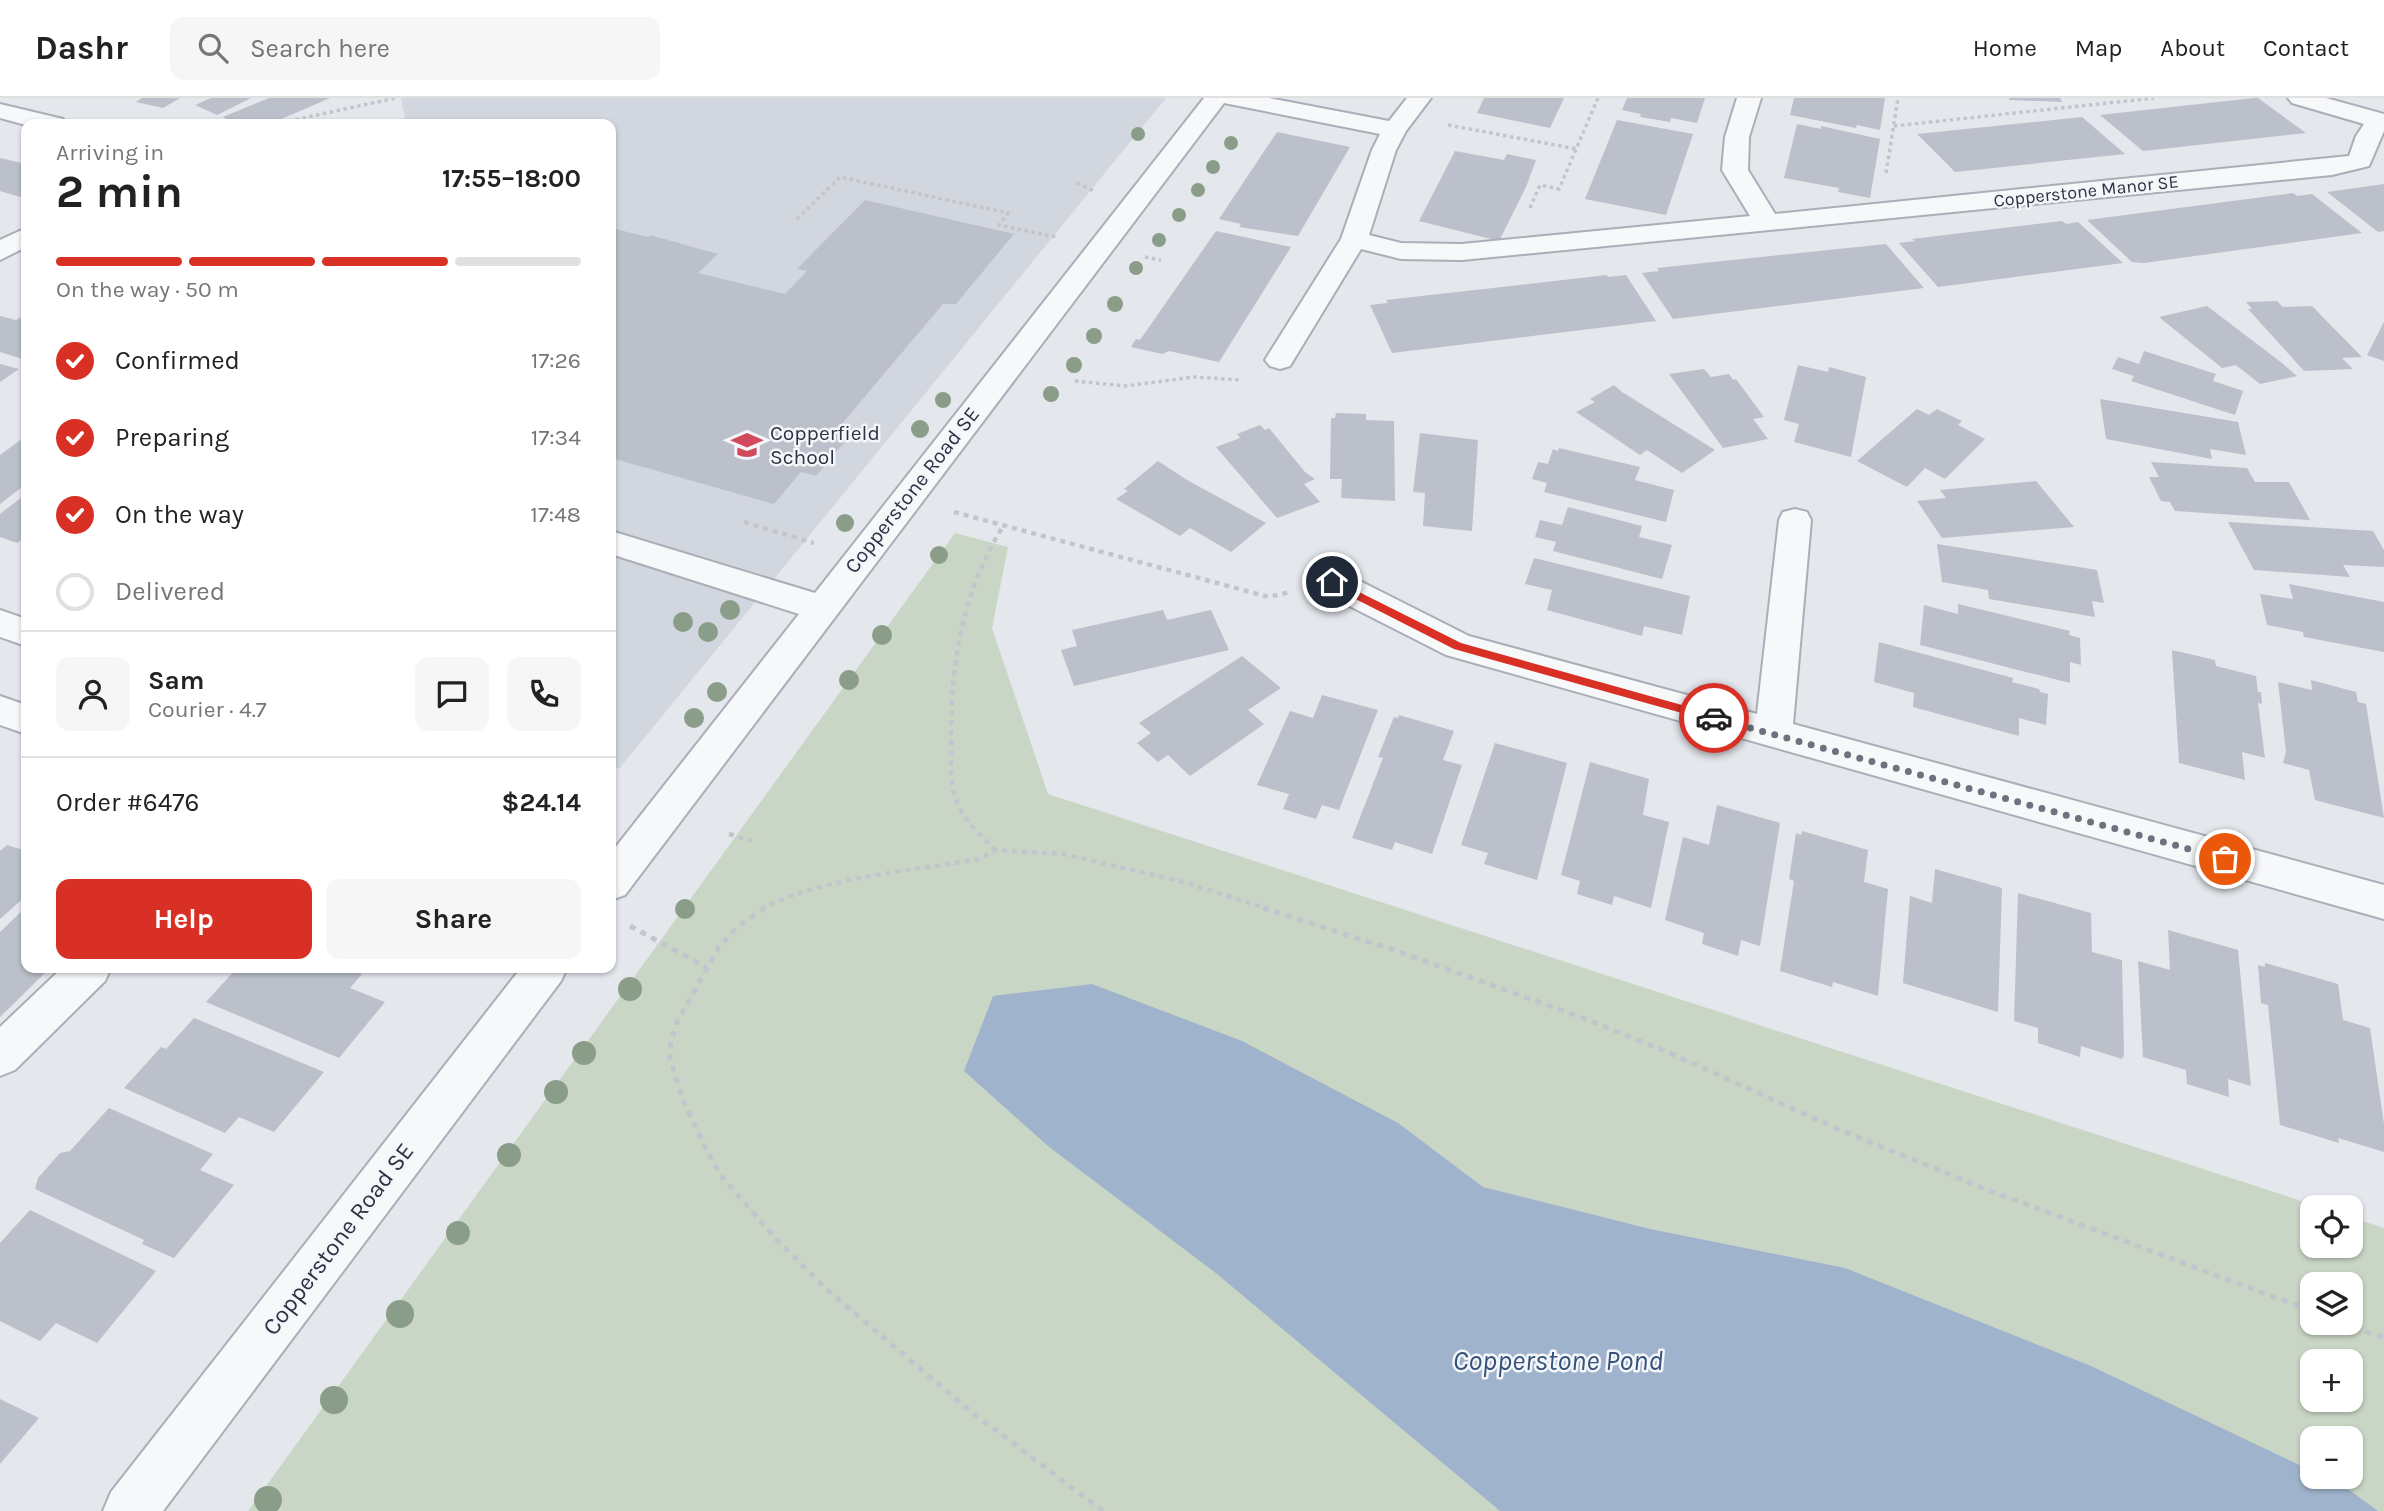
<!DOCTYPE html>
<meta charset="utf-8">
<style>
:root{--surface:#fff;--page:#f6f6f6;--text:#222;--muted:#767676;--line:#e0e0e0;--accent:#d93025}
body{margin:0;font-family:Karla,sans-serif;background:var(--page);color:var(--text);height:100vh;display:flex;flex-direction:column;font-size:26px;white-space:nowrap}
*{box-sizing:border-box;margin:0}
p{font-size:23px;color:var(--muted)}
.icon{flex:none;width:38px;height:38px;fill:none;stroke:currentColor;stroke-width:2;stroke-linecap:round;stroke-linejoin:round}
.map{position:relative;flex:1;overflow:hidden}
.panel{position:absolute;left:21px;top:21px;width:595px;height:854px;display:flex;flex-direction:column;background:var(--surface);border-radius:14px;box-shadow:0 2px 5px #0004}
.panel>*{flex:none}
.controls{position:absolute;left:2300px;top:1097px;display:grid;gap:14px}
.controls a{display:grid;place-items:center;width:63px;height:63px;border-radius:14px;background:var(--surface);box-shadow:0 2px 5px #0004;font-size:35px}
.pin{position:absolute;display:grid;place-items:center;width:60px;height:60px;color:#fff;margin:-30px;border:4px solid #fff;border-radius:50%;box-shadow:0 2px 7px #0007}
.courier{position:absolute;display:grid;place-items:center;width:70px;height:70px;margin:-35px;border:5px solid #d93025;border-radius:50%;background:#fff;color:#222;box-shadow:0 2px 9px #0007}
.headline em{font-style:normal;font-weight:700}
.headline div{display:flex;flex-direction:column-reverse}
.headline{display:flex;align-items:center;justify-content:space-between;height:119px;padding:0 35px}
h1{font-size:46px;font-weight:700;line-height:52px}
.bar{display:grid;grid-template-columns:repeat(4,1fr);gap:10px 7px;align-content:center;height:84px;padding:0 35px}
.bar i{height:9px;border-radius:5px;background:var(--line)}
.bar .active{background:var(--accent)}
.bar p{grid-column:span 4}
.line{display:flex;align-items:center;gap:18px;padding:0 35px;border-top:2px solid var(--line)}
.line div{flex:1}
.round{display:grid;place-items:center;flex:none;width:74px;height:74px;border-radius:14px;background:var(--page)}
ol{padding:0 35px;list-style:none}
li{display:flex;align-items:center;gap:21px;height:77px}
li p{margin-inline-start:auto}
li .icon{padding:7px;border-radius:50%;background:var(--accent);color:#fff;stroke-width:4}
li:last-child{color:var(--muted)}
li i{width:38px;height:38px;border:4px solid var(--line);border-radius:50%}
.button{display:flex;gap:14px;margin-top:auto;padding:14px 35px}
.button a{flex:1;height:80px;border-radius:14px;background:var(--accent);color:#fff;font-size:28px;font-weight:700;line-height:80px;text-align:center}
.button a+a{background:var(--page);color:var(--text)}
header{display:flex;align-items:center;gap:42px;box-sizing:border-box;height:98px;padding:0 35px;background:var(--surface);border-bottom:2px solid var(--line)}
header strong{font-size:33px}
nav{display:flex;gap:38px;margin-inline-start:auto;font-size:24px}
.search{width:490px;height:63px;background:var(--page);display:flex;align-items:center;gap:18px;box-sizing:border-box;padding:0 24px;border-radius:14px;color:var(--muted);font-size:26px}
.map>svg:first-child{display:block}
.built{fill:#d2d6de}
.green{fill:#c9d6c5;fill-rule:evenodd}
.water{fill:#9fb4cc}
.building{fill:#bbc0ca}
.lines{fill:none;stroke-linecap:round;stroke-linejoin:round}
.minor-casing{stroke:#a9aeb7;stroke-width:4}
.path-far2{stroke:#c2c5cb;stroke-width:3.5;stroke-dasharray:3.5 3.5;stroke-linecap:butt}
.path-far1{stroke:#c2c5cb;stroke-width:4.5;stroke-dasharray:5 5;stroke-linecap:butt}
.path{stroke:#c2c5cb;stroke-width:5;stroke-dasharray:6 6;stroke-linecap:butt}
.minor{fill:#f7f8fa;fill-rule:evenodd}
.tree{fill:#899d89}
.route{fill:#d93025}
.done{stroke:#6c737f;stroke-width:7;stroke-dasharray:0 12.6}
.labels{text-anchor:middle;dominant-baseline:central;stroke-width:5;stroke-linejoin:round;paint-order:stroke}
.far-street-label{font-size:18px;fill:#2b3445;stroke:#f4f6f9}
.poi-label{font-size:21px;fill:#2b3445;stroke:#f4f6f9;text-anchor:start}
.street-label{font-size:21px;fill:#2b3445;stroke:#f4f6f9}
.near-street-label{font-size:24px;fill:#2b3445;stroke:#f4f6f9}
.near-water-label{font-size:28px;font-style:italic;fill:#34527a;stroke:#f4f6f9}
</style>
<header>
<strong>Dashr</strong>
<div class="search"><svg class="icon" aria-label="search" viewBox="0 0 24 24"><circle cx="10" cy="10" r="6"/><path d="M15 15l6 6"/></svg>Search here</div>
<nav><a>Home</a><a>Map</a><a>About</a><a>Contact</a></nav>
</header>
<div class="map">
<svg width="2384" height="1413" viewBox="0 0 2384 1413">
<rect width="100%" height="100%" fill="#e4e7ec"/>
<path class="built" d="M401 0H1166L619 671 611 668V26H406Z"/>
<path class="green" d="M955 435 1008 449 992 530 1048 696 2320 1109 2312 1110V1148H2350V1119L2384 1130V1413H248ZM2312 1186H2350V1225H2312ZM2312 1264H2350V1302H2312ZM2312 1340H2350V1379H2312Z"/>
<path class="water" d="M1092 886 1242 943 1398 1025 1483 1089 1650 1131 1845 1170 2091 1268 2312 1373V1379C2337 1379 2358 1399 2378 1413H1500L1217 1176 1048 1048 964 973 993 898Z"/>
<g class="building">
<path d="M142 0H180L163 10 136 4Z"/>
<path d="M211 0H251L217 17 195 7Z"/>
<path d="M269 0H330L270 26 265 23 256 26H235L223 19Z"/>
<path d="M1484 0H1564L1550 30 1477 15Z"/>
<path d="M1627 0H1705L1697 25 1671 20 1670 24 1640 19 1641 16 1622 12Z"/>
<path d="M1794 0H1885L1880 32 1857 27 1856 30 1790 17Z"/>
<path d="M2009 0H2060L2062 4 2009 2Z"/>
<path d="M2254 0H2258L2306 35 2143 53 2100 17Z"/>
<path d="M2082 19 2125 56 1955 74 1917 36Z"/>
<path d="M1617 22 1693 36 1666 117 1585 101Z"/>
<path d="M1797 26 1821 31V28L1880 41 1870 100 1838 94 1839 90 1784 80Z"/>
<path d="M1277 34 1350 49 1298 138 1239 129 1241 126 1219 121Z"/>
<path d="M1455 53 1504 62 1507 56 1536 62 1526 89 1499 143 1419 123Z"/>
<path d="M0 60 26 66V95L20 99 0 93Z"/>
<path d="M2384 86V133L2378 134 2327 94Z"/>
<path d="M2293 95 2297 98 2312 96 2362 135 2144 165 2132 164 2087 122Z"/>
<path d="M865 102 1014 136 956 206H943L840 328 855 332 816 378 801 374 774 406 615 361 611 365V130L648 139 650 137 718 156 698 175 785 196 807 173 797 171Z"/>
<path d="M2062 123 2066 126 2078 124 2123 165 1938 189 1899 145 1915 143 1912 141Z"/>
<path d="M1216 133 1291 149 1219 264 1169 253 1162 256 1131 249 1136 241 1140 242Z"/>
<path d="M1886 146 1924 190 1673 221 1642 175 1659 173 1657 170Z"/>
<path d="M1607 177 1608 179 1626 177 1656 223 1392 255 1370 207 1388 205 1386 202Z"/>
<path d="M2277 203 2283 209 2312 208 2362 259 2342 260 2353 271 2304 273 2248 211H2252L2246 204Z"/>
<path d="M2207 208 2282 265 2297 278 2260 286 2236 267 2222 270 2159 219Z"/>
<path d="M25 217H26V262L0 254V218L16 222Z"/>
<path d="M2384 224V263L2367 257Z"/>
<path d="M2144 253 2216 276 2213 283 2243 293 2235 317 2131 283 2134 278 2112 271 2118 259 2139 266Z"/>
<path d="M0 266 19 271 0 284Z"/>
<path d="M1798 267 1828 274 1829 269 1866 279 1851 359 1794 344 1799 326 1784 322Z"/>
<path d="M1704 271 1711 279 1729 276 1733 282 1736 281 1764 319 1753 321 1768 341 1723 350 1669 276Z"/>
<path d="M1614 287 1622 294 1715 352 1682 375 1647 352 1640 357 1576 314 1595 304 1590 301Z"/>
<path d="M2100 301 2238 324 2246 357 2210 351 2212 361 2106 341Z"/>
<path d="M1917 311 1929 317 1937 311 1962 323 1958 327 1985 341 1945 381 1925 370 1907 389 1857 363Z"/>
<path d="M1336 315 1366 316V322L1394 323 1395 403 1341 400 1342 381H1330L1331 320H1335Z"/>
<path d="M1260 327 1265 332 1269 330 1305 374 1315 381 1304 386 1320 404 1277 420 1216 349 1240 340 1237 336Z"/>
<path d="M1420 335 1478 342 1472 433 1423 428 1425 395 1413 394Z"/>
<path d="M26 338V386L0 406V357Z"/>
<path d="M1559 350 1640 369 1635 382 1674 392 1666 424 1544 394 1547 385 1532 381 1538 364 1548 366 1553 351 1558 353Z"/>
<path d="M1158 363 1187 382 1266 425 1231 454 1190 430 1180 438 1116 401 1128 393 1124 391Z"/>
<path d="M2151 364 2247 370 2255 384H2289L2310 422 2175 413 2170 404 2161 403 2149 379H2159Z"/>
<path d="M2036 383 2074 429 1942 440 1917 403 1946 400 1940 392Z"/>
<path d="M26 396V439L17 445 0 439V416Z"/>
<path d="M1568 409 1642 428 1639 439 1672 447 1662 481 1553 453 1556 444 1535 439 1540 422 1562 427Z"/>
<path d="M2228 424 2373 433 2384 452V469L2343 467 2350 479 2254 472Z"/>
<path d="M1937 446 2097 472 2104 505 2092 503 2095 519 1989 501 1988 492 1942 484Z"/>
<path d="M1534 460 1690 498 1682 537 1644 528 1642 538 1547 512 1552 492 1525 486Z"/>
<path d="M2289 486 2384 504V554L2304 539 2303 534 2267 527 2260 496 2293 501Z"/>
<path d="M1958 506 2070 533 2069 537 2080 540 2081 567 2070 564V585L1920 547 1924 507 1958 516Z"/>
<path d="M1163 512 1167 522 1211 512 1229 552 1074 588 1061 552 1077 548 1072 532Z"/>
<path d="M1879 544 2013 580 2012 584 2039 591 2040 594 2048 596 2046 627 2019 620V638L1913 609 1914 595 1874 584Z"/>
<path d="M2172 552 2215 562 2216 568 2256 578 2258 594H2261L2262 606 2258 605 2265 660 2242 654 2245 682 2179 665Z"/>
<path d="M1242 558 1281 590 1248 612 1264 626 1190 678 1168 657 1158 664 1137 645 1151 635 1139 625Z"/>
<path d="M2311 582 2356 594 2358 604 2366 606 2384 720 2315 702 2309 672 2283 665 2286 654 2278 584 2312 592Z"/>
<path d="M1322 597 1378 612 1339 712 1322 707 1316 721 1283 711 1289 696 1257 687 1290 613 1313 620Z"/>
<path d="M1399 617 1454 633 1443 662 1462 667 1432 756 1395 744 1392 752 1352 740 1383 660 1378 659 1394 619 1398 620Z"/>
<path d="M1495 645 1567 665 1537 782 1484 766 1488 755 1461 747Z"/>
<path d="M1590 664 1649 681 1643 717 1669 724 1651 810 1614 798 1612 807 1577 796 1580 783 1561 777Z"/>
<path d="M1717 707 1780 725 1760 848 1741 842 1738 858 1702 846 1704 835 1665 822 1683 739 1709 747Z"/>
<path d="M1802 733 1868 752 1864 784 1888 791 1878 898 1833 884 1832 889 1780 873 1794 783 1789 781 1796 735 1801 737Z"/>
<path d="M7 747 26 753V798L0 821V753Z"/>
<path d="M1935 771 2002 790 1998 914 1903 885 1910 798 1932 805Z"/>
<path d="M2018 795 2091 815 2092 854 2122 862 2124 957 2122 961 2081 948 2080 959 2038 945V930L2014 923Z"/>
<path d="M26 809V870H50L0 919V834Z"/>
<path d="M2168 832 2238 852 2251 988 2228 981 2229 999 2187 986 2186 972 2143 959 2138 863 2170 872Z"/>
<path d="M2265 865 2338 886 2343 922 2370 930 2384 1026V1054L2338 1040 2339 1045 2280 1027 2268 907 2261 905 2258 867 2265 869Z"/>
<path d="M237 870H346L362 876 350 890 385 904 339 960 206 904Z"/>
<path d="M194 920 324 974 274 1034 239 1019 225 1035 124 990 161 949 166 951Z"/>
<path d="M109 1010 213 1056 200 1072 234 1087 174 1160 142 1146 144 1142 35 1091 38 1080 60 1055 70 1053Z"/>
<path d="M30 1112 156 1173 97 1245 56 1225 40 1243 0 1223V1145Z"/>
<path d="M0 1301 39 1320 0 1366Z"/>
</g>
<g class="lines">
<g class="minor-casing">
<g id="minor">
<path d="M1204 0H1269L1389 23 1407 0H1431L1406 33 1396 52 1369 137 1401 145 1462 146 1750 118 1722 72 1725 39 1737 0H1761L1749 39 1748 72 1775 116 2349 58 2356 38 2364 26 2292 5 2288 0H2326L2384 16V33L2369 68 2332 77 1462 162 1401 161 1361 151 1290 268 1280 271 1270 268 1265 262 1341 141 1372 52 1380 36 1224 5 625 797 611 802V755L799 516 611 456V433L815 495Z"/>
<path d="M0 6 63 21 66 26 26 27 0 20Z"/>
<path d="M26 130V149L0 162V142Z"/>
<path d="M1795 411 1807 414 1811 422 1793 626 2384 787V821L1446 557 1320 493 1315 484 1320 475 1332 472 1344 475 1469 538 1757 616 1779 422 1783 414Z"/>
<path d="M0 512 26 521V548L0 539Z"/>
<path d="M0 598 26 607V636L0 627Z"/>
<path d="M62 870H111L105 883 15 972 0 978V929Z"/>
<path d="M521 870H567L561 883 163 1413H103L111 1394Z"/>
</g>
</g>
<g class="path-far2">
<path d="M275 26 396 0"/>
<path d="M1448 27 1577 51"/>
<path d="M1894 28 2154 0"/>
<path d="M1886 75 1898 0"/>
<path d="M1077 85 1094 93"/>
<path d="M1530 110 1540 87 1559 91 1598 0"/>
<path d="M797 121 840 79 1008 115 999 127 1056 139"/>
<path d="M1145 159 1161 162"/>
<path d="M1075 283 1126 288 1194 279 1241 282"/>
</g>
<g class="path-far1">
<path d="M954 414 1269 499 1290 494"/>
<path d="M744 424 814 445"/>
<path d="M729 736 752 743"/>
<path d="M996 752C982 739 966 725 958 707 949 686 951 661 951 638 951 562 963 494 1003 428"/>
<path d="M761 811C823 779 911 773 980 761L996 752 1063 756 1184 784 1268 811"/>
</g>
<g class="path">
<path d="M765 810 737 829 719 849 678 922 671 943 670 961 683 1002 709 1057 722 1079 776 1141 824 1189 969 1312 1103 1413"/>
<path d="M1263 810 1394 852 1583 920 1670 955 1833 1029 1985 1091 2312 1213"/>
<path d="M630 828 706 869"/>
<path d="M2343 1225 2384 1240"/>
</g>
<use href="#minor" class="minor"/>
</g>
<g class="tree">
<circle cx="1138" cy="36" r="7"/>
<circle cx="1231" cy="45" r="7"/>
<circle cx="1213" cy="69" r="7"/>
<circle cx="1198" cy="92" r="7"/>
<circle cx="1179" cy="117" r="7"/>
<circle cx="1159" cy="142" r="7"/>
<circle cx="1136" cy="170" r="7"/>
<circle cx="1115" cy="206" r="8"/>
<circle cx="1094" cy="238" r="8"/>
<circle cx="1074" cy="267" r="8"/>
<circle cx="1051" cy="296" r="8"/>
<circle cx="943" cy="302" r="8"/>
<circle cx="920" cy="331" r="9"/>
<circle cx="845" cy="425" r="9"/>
<circle cx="939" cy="457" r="9"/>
<circle cx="730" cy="512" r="10"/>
<circle cx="683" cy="524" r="10"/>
<circle cx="708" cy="534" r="10"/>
<circle cx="882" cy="537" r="10"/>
<circle cx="849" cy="582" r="10"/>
<circle cx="717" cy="594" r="10"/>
<circle cx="694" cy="620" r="10"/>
<circle cx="685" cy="811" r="10"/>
<circle cx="630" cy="891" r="12"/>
<circle cx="584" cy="955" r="12"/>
<circle cx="556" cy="994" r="12"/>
<circle cx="509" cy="1057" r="12"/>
<circle cx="458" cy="1135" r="12"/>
<circle cx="400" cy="1216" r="14"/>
<circle cx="334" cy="1302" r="14"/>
<circle cx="268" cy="1402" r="14"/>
</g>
<path class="route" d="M1328 482H1335L1461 545 1714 616 1719 620 1714 624 1454 551 1328 487Z"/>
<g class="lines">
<path class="done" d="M1714 620 2225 761"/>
</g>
<defs>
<g id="school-bare" transform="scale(2.415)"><path d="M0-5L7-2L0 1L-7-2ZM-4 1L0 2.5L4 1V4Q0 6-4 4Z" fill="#d1495b" stroke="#f4f6f9" stroke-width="2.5" paint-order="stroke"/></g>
</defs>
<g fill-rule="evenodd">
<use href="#school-bare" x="747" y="347"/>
</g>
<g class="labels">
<g class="far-street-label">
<text transform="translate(2086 93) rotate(-6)">Copperstone Manor SE</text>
</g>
<g class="poi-label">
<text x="770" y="335">Copperfield<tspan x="770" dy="24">School</tspan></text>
</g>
<g class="street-label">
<text transform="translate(912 392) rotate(-52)">Copperstone Road SE</text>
</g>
<g class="near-street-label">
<text transform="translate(338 1141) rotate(-53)">Copperstone Road SE</text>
</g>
<g class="near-water-label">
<text x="1558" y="1262">Copperstone Pond</text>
</g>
</g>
</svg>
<div class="controls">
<a><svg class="icon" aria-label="locate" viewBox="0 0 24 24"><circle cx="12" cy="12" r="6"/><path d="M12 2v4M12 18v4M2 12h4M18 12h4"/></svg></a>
<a><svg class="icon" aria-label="layers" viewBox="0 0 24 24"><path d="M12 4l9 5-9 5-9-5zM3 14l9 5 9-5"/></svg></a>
<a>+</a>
<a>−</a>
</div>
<div class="pin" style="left:2225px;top:761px;background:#ea580c"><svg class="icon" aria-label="bag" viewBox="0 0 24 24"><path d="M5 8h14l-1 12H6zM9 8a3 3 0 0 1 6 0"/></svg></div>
<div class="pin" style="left:1332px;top:484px;background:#1f2937"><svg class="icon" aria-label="home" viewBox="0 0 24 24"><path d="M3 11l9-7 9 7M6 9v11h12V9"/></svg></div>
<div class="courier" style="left:1714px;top:620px"><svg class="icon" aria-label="car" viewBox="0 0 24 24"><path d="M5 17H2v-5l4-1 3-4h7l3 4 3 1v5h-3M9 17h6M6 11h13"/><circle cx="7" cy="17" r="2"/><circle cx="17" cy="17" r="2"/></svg></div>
<section class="panel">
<div class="headline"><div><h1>2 min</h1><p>Arriving in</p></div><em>17:55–18:00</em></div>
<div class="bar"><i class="active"></i><i class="active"></i><i class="active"></i><i></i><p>On the way · 50 m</p></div>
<ol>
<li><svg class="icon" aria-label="check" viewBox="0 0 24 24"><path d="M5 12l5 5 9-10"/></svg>Confirmed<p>17:26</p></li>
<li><svg class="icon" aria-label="check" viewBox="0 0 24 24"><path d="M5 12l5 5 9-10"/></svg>Preparing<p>17:34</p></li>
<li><svg class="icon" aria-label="check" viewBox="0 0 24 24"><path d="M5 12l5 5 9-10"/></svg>On the way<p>17:48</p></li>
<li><i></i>Delivered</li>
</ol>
<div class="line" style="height:126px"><a class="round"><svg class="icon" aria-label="person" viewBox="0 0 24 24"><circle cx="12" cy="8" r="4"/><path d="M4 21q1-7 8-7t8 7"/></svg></a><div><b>Sam</b><p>Courier · 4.7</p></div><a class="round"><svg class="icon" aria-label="chat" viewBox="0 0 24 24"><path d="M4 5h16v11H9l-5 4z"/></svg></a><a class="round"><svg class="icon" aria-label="phone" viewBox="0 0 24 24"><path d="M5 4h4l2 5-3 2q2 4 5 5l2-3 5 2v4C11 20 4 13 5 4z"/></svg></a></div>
<div class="line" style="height:91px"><div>Order #6476</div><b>$24.14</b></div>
<div class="button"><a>Help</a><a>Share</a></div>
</section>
</div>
